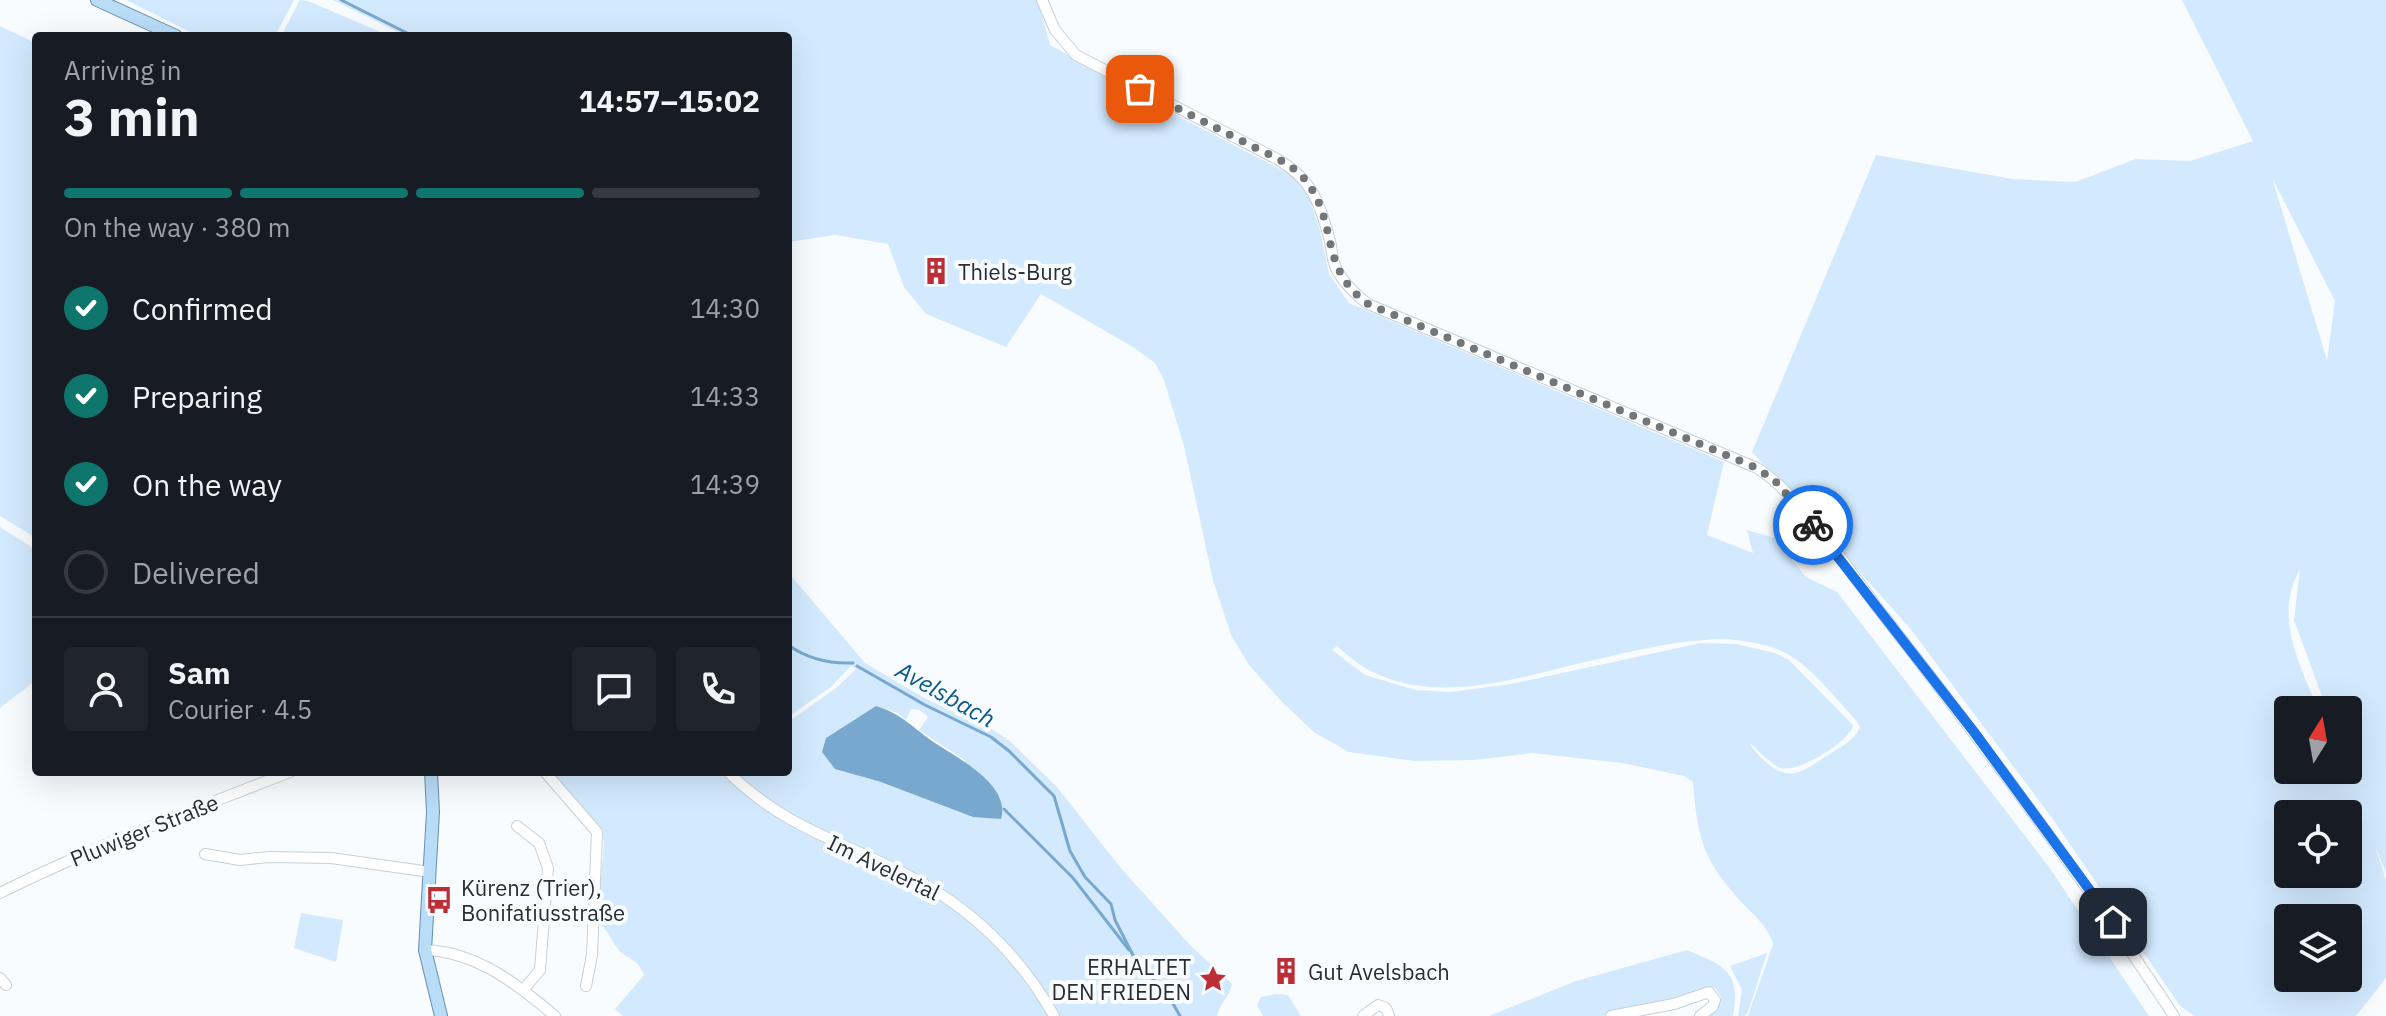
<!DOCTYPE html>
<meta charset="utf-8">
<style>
:root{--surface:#171b24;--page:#20242c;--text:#f1f3f6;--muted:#9ea1a6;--line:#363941;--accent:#0f766e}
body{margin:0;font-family:"IBM Plex Sans",sans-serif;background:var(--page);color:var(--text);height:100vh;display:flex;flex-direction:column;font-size:30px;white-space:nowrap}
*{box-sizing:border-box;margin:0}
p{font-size:26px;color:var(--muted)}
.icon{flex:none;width:44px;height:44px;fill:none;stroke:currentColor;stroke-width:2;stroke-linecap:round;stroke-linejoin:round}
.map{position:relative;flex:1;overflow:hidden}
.sheet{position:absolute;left:32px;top:32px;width:760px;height:744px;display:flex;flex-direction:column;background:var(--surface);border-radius:8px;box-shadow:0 8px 32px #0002}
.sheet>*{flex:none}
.needle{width:52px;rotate:11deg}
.fabs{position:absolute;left:2274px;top:696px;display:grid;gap:16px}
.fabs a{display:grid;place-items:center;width:88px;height:88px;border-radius:8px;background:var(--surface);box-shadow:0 8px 32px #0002;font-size:40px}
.pin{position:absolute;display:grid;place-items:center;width:68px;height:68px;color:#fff;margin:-34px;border-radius:16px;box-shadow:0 4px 12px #0006}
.courier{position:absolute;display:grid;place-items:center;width:80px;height:80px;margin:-40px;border:6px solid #1a73e8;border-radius:50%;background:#fff;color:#222;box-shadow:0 2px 10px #0007}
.head em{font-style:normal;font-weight:700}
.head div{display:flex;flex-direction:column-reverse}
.head{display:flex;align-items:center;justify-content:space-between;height:136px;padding:0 32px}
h1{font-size:52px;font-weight:700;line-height:60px}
.bar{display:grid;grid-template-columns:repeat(4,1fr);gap:12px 8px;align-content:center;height:96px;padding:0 32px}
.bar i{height:10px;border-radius:6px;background:var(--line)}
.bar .selected{background:var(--accent)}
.bar p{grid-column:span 4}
.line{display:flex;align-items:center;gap:20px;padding:0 32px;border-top:2px solid var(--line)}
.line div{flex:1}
.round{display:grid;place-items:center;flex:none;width:84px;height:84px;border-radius:8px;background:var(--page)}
ol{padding:0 32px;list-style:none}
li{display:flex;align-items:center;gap:24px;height:88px}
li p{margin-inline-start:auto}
li .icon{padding:8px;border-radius:50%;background:var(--accent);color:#fff;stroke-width:4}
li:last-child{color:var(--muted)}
li i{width:44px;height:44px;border:4px solid var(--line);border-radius:50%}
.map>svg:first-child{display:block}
.green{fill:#d3eafe;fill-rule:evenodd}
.water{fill:#79a8ce}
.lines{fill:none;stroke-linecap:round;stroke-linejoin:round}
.stream{stroke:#79a8ce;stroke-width:3}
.minor-casing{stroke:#c6d1da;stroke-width:12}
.major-casing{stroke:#6890af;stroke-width:14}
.minor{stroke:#fff;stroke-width:10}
.major{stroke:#b9dcf7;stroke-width:12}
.done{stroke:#727679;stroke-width:8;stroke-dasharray:0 14.4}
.route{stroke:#1a73e8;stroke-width:10}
.labels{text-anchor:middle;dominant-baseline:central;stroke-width:8;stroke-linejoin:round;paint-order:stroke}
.poi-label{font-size:22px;fill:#2a2e32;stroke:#f9fcfe;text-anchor:start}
.street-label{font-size:22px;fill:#2a2e32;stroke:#f9fcfe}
.water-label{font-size:24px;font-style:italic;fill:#095a8b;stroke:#f9fcfe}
</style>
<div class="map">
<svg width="2386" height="1016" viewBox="0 0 2386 1016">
<rect width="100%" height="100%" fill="#f9fcfe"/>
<g class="green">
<path d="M126 0H294L275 36H198Z"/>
<path d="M300 0 308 1 390 36H281Z"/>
<path d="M333 0H1038L1050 45 1191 123 1292 175 1308 194 1320 230 1329 274 1349 303 1724 462 1707 535 1753 553 1747 530 1775 538 1806 577 1837 592 2049 867 2149 1016H1748L1773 944C1767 923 1749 912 1735 895 1701 856 1697 833 1693 782L1684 776 1622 763 1532 753 1475 760 1414 761 1349 752 1315 733 1282 702 1249 665 1231 635 1213 580 1184 446 1164 380 1155 363 1133 347 1041 294 1006 347 926 314 904 287 888 244 835 235 788 242V36H406ZM1727 639C1743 641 1762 643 1777 649 1808 661 1833 696 1856 720L1860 727C1853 741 1841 747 1828 755 1804 770 1791 784 1766 762 1759 756 1754 751 1750 743 1759 751 1769 763 1780 768 1797 774 1851 741 1853 725L1789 660 1775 653 1736 644 1701 643 1511 684 1451 692 1416 690 1365 675 1332 650 1337 646C1349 657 1361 667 1377 674 1445 705 1526 675 1594 660 1637 650 1683 639 1727 639Z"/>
<path d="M2182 0H2386V873L2375 846 2386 880V978L2356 1016H2194L2180 1006 2052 818 1909 627 1752 452 1876 155 2013 179 2075 182 2136 159 2190 161 2253 141ZM2273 180 2335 301 2327 360 2273 181ZM2300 569 2294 620 2327 710H2348V769L2354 786 2346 770H2288V710H2318C2300 663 2273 617 2300 569ZM2288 814H2348V874H2288ZM2288 918H2348V978H2288Z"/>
<path d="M0 26 36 43V538L0 516Z"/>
<path d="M0 527 36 550V680L0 708Z"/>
<path d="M788 572 865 663 928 700 992 729 1011 742 1057 787 1120 867 1190 945 1232 984C1230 996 1220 1003 1217 1016H1059L1010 948 973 912 981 929 1028 980 1051 1016H623L615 1009 644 975C637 957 628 961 617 948 610 938 608 930 597 922L604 842 602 834 550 772H788V722L836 688 856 669 851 666 831 687 788 717V670L790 668 788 664ZM876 706 898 713 906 720 911 709 920 710 928 717 919 730 966 761 881 782 835 769 826 738Z"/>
<path d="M301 913 343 920 336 962 294 948Z"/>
<path d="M1687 950C1725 966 1741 971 1733 1016H1706L1717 1007 1721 997 1715 988 1705 987 1673 1000 1632 1007 1603 1016H1489L1576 981Z"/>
<path d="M1767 953 1748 1012 1745 1016H1738L1742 990 1730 966Z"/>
<path d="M1275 994 1288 995 1301 1016H1263L1257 1005 1261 997Z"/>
</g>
<path class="water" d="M876 706C902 714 913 728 935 743 959 759 1011 785 1001 819L973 817 881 782 835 769 822 752 826 738Z"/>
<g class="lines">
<g class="stream">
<path d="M341 0 413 36"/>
<path d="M788 645C808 659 830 664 853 663"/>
<path d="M857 666 925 705 991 737 1009 751 1054 796 1070 851 1085 877 1111 904 1115 920 1135 959"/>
<path d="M1004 809 1073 878 1129 950"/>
<path d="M1136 959 1171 1000 1180 1016"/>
</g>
<g class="minor-casing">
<g id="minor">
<path d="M1042 0 1055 30 1076 55 1277 159C1312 179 1320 203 1330 241 1332 249 1332 258 1335 266 1342 282 1355 294 1368 304L1757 468C1799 494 1849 570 1880 611 1983 743 2082 876 2174 1016"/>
<path d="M545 772 597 832 592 955 586 986"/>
<path d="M728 772C785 828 839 840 907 875 969 906 1020 955 1054 1016"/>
<path d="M517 826 539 843 548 868 540 970 524 989"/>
<path d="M205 854 240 860 269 857 331 858 430 872"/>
<path d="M0 893C94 846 193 810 290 772"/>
<path d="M425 950C477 952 517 984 555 1016"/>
<path d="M0 978 6 985"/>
<path d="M1363 1016 1378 1005 1386 1008 1389 1016"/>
<path d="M1611 1016 1674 1004 1709 992 1715 1000 1713 1006 1700 1016"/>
</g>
</g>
<g class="major-casing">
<g id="major">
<path d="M97 0 176 36"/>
<path d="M431 772 433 812 425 950 441 1016"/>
</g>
</g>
<use href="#minor" class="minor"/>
<use href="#major" class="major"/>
</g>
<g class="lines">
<path class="done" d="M1140 89C1175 107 1209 124 1244 142 1264 153 1292 162 1306 181 1339 223 1318 268 1368 304L1757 468 1776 482 1813 525"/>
<path class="route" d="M1813 525 1974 732 2113 922"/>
</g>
<defs>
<g id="building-bare" transform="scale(2.16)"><path d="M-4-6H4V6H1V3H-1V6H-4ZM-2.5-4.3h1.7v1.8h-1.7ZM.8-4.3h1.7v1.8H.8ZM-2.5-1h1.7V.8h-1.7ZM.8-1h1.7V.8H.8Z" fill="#bd2d36" stroke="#f9fcfe" stroke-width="2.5" paint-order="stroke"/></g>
<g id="bus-bare" transform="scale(2.16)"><path d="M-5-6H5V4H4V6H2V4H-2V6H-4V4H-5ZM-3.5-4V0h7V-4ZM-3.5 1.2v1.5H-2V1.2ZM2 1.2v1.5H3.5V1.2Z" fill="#bd2d36" stroke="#f9fcfe" stroke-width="2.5" paint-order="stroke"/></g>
<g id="sight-bare" transform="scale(2.16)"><path d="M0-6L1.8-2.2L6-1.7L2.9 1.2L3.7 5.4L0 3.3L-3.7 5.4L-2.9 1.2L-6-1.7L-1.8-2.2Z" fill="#bd2d36" stroke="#f9fcfe" stroke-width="2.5" paint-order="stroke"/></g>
</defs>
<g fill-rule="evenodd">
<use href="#building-bare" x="936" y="271"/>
<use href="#bus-bare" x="439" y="900"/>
<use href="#building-bare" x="1286" y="971"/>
<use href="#sight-bare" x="1213" y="979"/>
</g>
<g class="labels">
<g class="poi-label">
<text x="958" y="271">Thiels-Burg</text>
<text x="461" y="887">Kürenz (Trier),<tspan x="461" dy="25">Bonifatiusstraße</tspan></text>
<text x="1191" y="966" text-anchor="end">ERHALTET<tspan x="1191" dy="25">DEN FRIEDEN</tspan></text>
<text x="1308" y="971">Gut Avelsbach</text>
</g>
<g class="street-label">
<text transform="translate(144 830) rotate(-22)">Pluwiger Straße</text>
<text transform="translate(884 867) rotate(26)">Im Avelertal</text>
</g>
<g class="water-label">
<text transform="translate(946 694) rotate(29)">Avelsbach</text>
</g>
</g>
</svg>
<div class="fabs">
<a><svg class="needle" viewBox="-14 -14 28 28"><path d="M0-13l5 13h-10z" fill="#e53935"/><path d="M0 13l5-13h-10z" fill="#9ea1a6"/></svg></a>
<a><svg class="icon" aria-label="locate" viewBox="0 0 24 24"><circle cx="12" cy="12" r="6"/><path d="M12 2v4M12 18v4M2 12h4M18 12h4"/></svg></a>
<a><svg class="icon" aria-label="layers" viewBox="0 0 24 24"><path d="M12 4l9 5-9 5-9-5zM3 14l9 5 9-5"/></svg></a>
</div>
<div class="pin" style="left:1140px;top:89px;background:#ea580c"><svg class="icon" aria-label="bag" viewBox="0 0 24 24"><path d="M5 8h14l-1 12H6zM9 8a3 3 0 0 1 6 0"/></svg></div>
<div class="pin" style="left:2113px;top:922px;background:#1f2937"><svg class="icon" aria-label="home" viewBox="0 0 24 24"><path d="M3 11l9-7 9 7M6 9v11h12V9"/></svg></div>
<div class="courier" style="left:1813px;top:525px"><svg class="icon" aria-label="bike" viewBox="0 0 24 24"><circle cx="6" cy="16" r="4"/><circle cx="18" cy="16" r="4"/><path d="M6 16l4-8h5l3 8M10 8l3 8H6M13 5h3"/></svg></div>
<section class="sheet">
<div class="head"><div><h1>3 min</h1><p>Arriving in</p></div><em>14:57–15:02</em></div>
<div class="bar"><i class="selected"></i><i class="selected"></i><i class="selected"></i><i></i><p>On the way · 380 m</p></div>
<ol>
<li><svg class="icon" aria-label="check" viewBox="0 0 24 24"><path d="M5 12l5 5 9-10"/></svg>Confirmed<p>14:30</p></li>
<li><svg class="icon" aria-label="check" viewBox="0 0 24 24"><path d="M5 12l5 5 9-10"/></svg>Preparing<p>14:33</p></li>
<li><svg class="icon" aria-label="check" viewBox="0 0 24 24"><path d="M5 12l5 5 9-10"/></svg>On the way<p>14:39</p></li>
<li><i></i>Delivered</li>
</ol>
<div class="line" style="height:144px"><a class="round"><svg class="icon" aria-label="person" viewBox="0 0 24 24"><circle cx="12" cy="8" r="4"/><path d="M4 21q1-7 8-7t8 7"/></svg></a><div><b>Sam</b><p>Courier · 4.5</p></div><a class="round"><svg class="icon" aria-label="chat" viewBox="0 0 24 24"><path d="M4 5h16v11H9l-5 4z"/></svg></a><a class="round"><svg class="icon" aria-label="phone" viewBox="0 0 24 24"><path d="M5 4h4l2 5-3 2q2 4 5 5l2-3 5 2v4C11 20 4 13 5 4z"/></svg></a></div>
</section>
</div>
